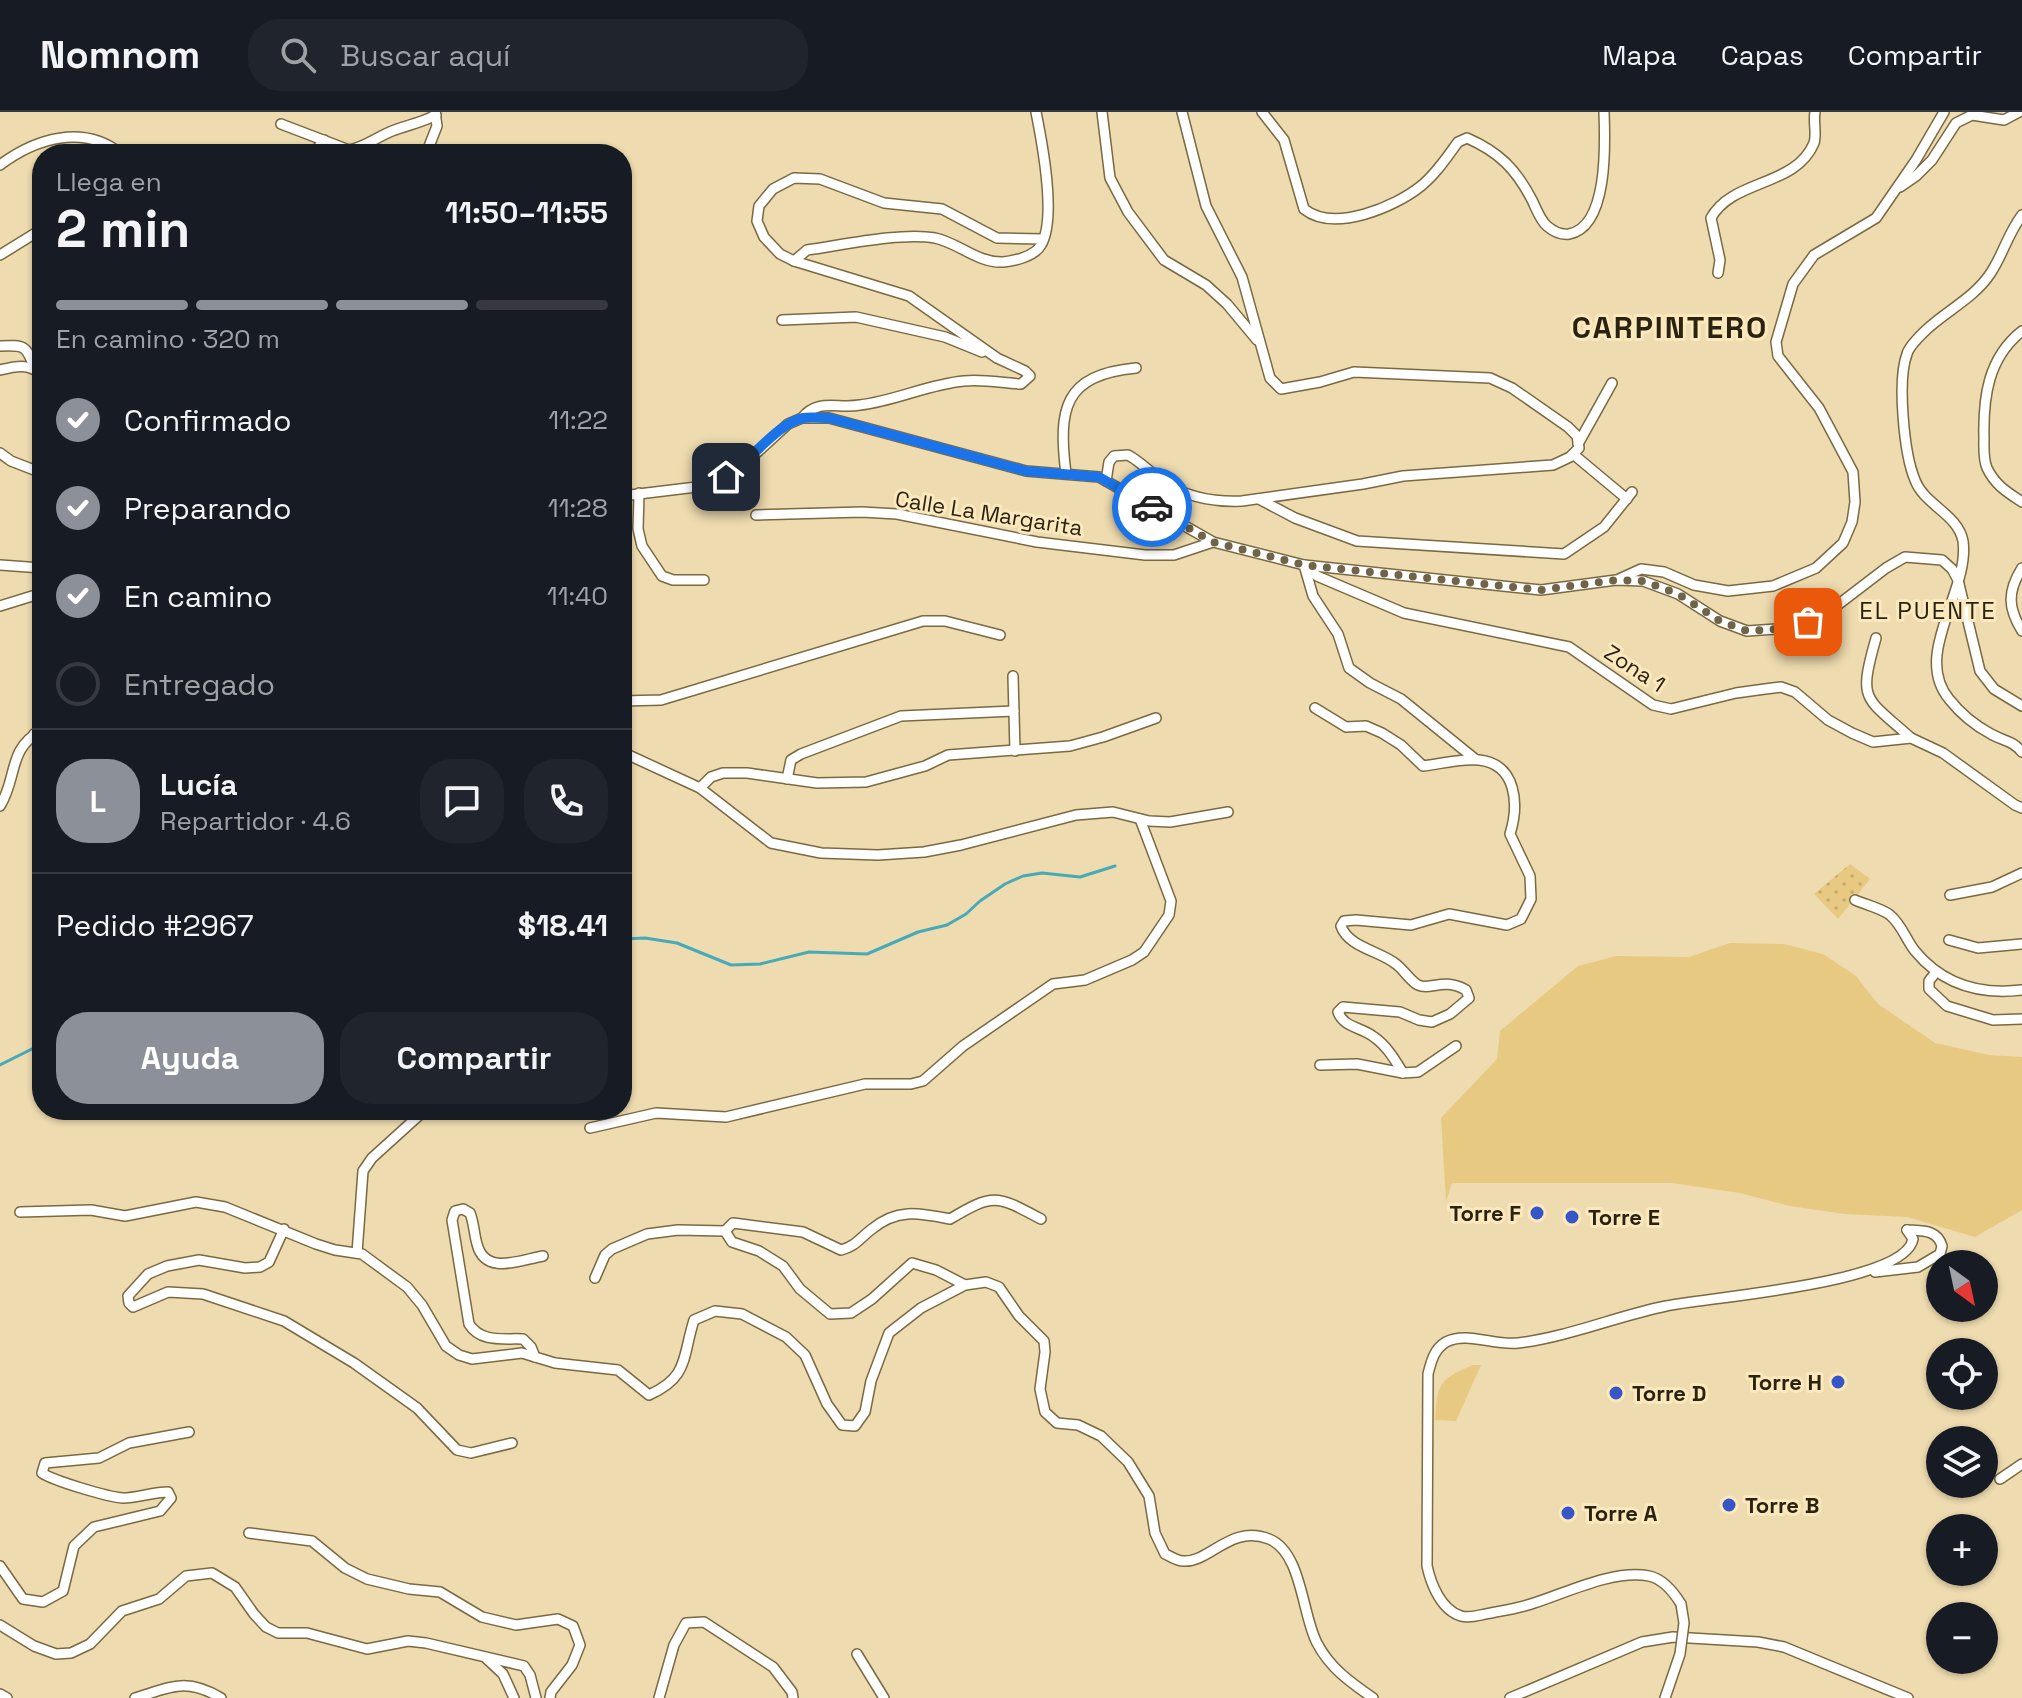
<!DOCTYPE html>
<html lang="es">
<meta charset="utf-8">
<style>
:root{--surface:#171b24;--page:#20242c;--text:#f1f3f6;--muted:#9ea1a6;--line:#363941;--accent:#8c9099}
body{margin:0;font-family:"Space Grotesk",sans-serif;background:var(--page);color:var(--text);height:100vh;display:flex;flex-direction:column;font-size:30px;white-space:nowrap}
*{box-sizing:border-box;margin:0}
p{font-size:26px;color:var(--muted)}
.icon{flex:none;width:44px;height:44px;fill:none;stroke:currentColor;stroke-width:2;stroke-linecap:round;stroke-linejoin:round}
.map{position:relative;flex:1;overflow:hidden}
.panel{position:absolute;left:32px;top:32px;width:600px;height:976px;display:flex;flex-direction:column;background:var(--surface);border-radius:32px;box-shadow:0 2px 6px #0004}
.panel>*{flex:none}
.needle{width:52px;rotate:147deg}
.controls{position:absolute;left:1926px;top:1138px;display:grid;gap:16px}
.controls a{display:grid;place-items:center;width:72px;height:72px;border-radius:50%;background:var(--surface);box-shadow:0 2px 6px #0004;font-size:40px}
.pin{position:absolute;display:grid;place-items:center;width:68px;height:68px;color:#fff;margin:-34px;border-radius:16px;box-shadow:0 4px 12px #0006}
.courier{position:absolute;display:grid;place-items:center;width:80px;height:80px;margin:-40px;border:6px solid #1a73e8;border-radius:50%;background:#fff;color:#222;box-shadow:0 2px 10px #0007}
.summary em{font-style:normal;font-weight:700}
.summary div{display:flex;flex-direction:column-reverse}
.summary{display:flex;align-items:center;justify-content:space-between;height:136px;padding:0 24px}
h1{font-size:52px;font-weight:700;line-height:60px}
.bar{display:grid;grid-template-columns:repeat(4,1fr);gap:12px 8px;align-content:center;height:96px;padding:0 24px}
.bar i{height:10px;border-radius:6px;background:var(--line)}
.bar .current{background:var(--accent)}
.bar p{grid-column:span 4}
.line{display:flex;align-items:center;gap:20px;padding:0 24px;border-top:2px solid var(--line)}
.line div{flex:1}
.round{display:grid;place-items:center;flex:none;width:84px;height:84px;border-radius:32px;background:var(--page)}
ol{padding:0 24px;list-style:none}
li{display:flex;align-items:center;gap:24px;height:88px}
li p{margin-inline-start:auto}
li .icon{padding:8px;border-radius:50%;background:var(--accent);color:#fff;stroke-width:4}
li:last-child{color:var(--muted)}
li i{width:44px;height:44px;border:4px solid var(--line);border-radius:50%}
.primary-button{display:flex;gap:16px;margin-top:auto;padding:16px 24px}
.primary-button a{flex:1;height:92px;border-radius:32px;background:var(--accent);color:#fff;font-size:32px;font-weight:700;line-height:92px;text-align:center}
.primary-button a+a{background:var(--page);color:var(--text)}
header{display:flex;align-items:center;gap:48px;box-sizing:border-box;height:112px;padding:0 40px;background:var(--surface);border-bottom:2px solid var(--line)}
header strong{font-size:38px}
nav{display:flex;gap:44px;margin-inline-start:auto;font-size:28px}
.search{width:560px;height:72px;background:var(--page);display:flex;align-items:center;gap:20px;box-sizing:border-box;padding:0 28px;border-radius:32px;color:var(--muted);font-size:30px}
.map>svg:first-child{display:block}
.green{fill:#e7c981}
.park{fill:url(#park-dots)}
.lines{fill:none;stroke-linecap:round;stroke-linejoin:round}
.stream{stroke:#47aab8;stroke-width:3}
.street-casing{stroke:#7a6941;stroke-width:12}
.street{stroke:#fff;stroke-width:9}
.street-bridge-casing{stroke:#7a6941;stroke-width:12;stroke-linecap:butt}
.street-bridge{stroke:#fff;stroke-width:9}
.done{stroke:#6f6349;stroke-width:8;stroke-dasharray:0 14.4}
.route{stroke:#1a73e8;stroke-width:10}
.poi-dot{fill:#3655c6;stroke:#fbe8bc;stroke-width:3}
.labels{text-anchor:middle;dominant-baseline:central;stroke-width:6;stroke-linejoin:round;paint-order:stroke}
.street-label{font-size:22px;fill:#2a2312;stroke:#fbe8bc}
.poi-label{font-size:22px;font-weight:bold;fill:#2a2312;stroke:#fbe8bc;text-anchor:start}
.neighbourhood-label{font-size:24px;letter-spacing:2px;fill:#2a2312;stroke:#fbe8bc}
.district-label{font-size:30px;font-weight:bold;letter-spacing:2px;fill:#2a2312;stroke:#fbe8bc}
</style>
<header>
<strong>Nomnom</strong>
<div class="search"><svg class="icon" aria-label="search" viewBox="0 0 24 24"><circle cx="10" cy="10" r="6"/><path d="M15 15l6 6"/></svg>Buscar aquí</div>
<nav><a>Mapa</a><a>Capas</a><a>Compartir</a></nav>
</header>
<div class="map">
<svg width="2022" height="1586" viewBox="0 0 2022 1586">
<defs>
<pattern id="park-dots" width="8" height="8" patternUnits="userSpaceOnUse" patternTransform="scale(2)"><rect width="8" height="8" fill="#e7c981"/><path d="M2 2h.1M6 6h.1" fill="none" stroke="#c6ac6e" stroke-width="1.8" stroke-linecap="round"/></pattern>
</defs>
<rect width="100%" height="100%" fill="#eedbaf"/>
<g class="green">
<path d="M1730 831 1784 832 1823 842 1856 864 1878 892 1935 931 1989 943 2022 945V1098L1975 1125 1907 1105 1845 1102 1790 1094 1740 1081 1672 1071H1452L1446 1089 1441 1006 1497 947 1500 919 1578 854 1616 844 1689 845Z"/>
<path d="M1473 1253H1481L1456 1309 1435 1308C1437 1272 1439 1267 1473 1253Z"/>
</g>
<path class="park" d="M1850 752 1870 767 1838 807 1814 782Z"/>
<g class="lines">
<g class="stream">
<path d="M622 827 645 826 677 831 731 853 760 852 809 840 867 842 918 820 947 813 966 802 980 789 1005 772 1023 764 1042 761 1080 765 1115 754"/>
<path d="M0 953 42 932"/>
</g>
<g class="street-casing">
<g id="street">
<path d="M1102 0 1110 66 1128 100 1164 148 1206 173 1227 192 1257 228"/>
<path d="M1262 0 1284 28 1304 97C1334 121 1395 95 1421 74 1436 62 1447 45 1458 30L1467 26C1499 40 1516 57 1532 88 1536 96 1540 108 1547 114 1554 120 1561 123 1569 122 1609 115 1605 29 1604 0"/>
<path d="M281 12 349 38C365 35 377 25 392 19 407 13 421 11 436 3"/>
<path d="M313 42 324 28"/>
<path d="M426 42 437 14 435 0"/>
<path d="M0 53C36 26 84 12 121 42"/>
<path d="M1900 75 1916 64 1932 48 1956 11 1972 3 2004 8 2019 0"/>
<path d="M2022 103C2007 123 2003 143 1990 162 1974 186 1946 199 1926 218 1920 224 1909 234 1907 242 1897 268 1904 342 1915 368 1924 393 1958 402 1963 429 1970 479 1912 542 1949 587 1960 601 1976 614 1991 622 2003 629 2012 628 2022 640"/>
<path d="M0 143 42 117"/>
<path d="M794 149 807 138C843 133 901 120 935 126 959 131 977 151 1003 150 1015 149 1035 144 1041 133 1057 106 1042 30 1036 0"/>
<path d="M1718 161 1720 148 1711 106C1732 67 1796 75 1814 31 1817 22 1813 10 1815 0"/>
<path d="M782 208 856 205 945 225 982 240"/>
<path d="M2022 219C1988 246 1983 285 1984 326 1984 335 1983 347 1987 356 1995 373 2007 380 2022 390"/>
<path d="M0 234C25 233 26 233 35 257"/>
<path d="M0 258C16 254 29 251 42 263"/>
<path d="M802 306C818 286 837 297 860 293 895 289 929 272 964 269 983 267 1002 271 1021 272L1030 264 1025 259 997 246 909 184 794 149 780 142 764 125 757 109 759 94 773 77 794 66 820 67 884 91 942 97 997 126 1043 127"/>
<path d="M1578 332 1612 271"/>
<path d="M0 341 11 349 42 361"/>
<path d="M1573 342 1627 387"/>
<path d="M1066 362C1058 297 1063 263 1136 256"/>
<path d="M1106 369 1109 350 1114 344 1128 343C1143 351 1154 365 1169 373 1190 386 1218 390 1242 389L1363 372 1403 364 1553 353 1570 345 1579 336 1577 324 1568 315 1512 276 1490 266 1354 260 1320 270 1281 277 1270 266 1242 165 1206 94 1182 0"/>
<path d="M639 381 638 417 642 434 662 464 673 468H704"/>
<path d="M622 384 713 373 740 356 788 312 802 306H829L1026 359 1099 365 1213 430 1304 453 1541 478 1616 468 1643 469 1678 482 1720 509 1747 519 1776 517 1808 510 1839 492 1886 456 1905 445 1942 448 1952 457 1958 468 1980 559 1994 577 2022 594"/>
<path d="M1259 387 1295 406 1357 429 1564 442 1604 415 1632 380"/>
<path d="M756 403 862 400 897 402 1037 430 1145 443H1174L1213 430"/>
<path d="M0 453 42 456"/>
<path d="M1304 453 1313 484 1338 522 1349 556 1370 571 1401 587 1475 647"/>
<path d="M1306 455 1317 464 1404 501 1569 535 1653 593 1671 597 1736 581 1765 577 1781 575 1795 580 1828 608 1852 621 1873 630 1911 626 1943 641 2015 693 2022 696"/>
<path d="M2022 456C2007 480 2008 496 2022 519"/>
<path d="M1619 467 1641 457 1664 460 1694 473 1728 479 1773 474 1816 456 1843 431 1852 410 1855 390 1853 360 1819 296 1778 244 1776 230 1793 172 1814 143 1876 106 1916 48 1944 0"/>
<path d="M0 494 42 481"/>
<path d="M1876 526C1858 590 1864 584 1911 626"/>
<path d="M1013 564 1015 639"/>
<path d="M622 589 661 588 923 509H945L1000 523"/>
<path d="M1315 596 1346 615 1366 614 1382 621 1401 633 1423 654C1441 652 1461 646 1479 648 1517 652 1519 693 1510 722L1530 764 1531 787 1521 807 1507 813 1449 802 1411 813 1356 808 1344 809 1341 814C1348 835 1380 839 1396 852 1404 858 1410 869 1418 873 1431 879 1443 865 1466 878L1469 886 1450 902 1432 910 1419 908 1400 900 1343 895 1338 900C1344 916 1362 915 1374 925 1387 934 1395 948 1403 961"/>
<path d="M34 622 42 633"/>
<path d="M622 640 700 676 771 731 821 741 878 743 924 740 961 733 1076 703 1113 700 1149 709 1170 710 1228 700"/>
<path d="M787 667 791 648 801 642 901 604 1014 599"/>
<path d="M42 673V679"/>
<path d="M700 676 711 665 723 661H747L817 671 866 670 925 654 948 643 1070 634 1103 625 1156 606"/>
<path d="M0 694C18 665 7 637 42 618"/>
<path d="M1950 783 1992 775 2022 761"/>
<path d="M1855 788C1866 793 1881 796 1890 803 1902 813 1906 828 1915 839 1943 873 1980 883 2022 878"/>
<path d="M1949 828 1978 836 2022 832"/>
<path d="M1936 860 1929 869V877L1947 894 1993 908 2022 907"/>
<path d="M1320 953 1357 952 1403 961 1418 960 1456 934"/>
<path d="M590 1016 656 1001 726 1005 865 972H911L923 969 963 934 1053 872 1085 868 1132 848 1144 840 1169 803 1171 789 1140 707"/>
<path d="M20 1100 91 1098 125 1104 196 1090 225 1095 316 1132 335 1138 362 1142 407 1175 422 1193 446 1234 459 1243 472 1247 522 1241 555 1251 618 1258 649 1283C689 1265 682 1246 694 1208L715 1199 742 1202 786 1225 805 1243 827 1292 842 1313 855 1314 865 1300 871 1269 889 1221 921 1196 965 1173 986 1170 999 1175 1019 1204 1044 1229 1045 1240 1040 1277 1045 1300 1057 1311 1078 1313 1101 1324 1128 1350 1149 1384 1155 1421 1165 1442C1170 1444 1177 1449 1183 1449 1210 1451 1230 1412 1269 1427 1302 1440 1302 1503 1317 1531 1330 1556 1350 1570 1373 1586"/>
<path d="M284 1117 269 1150 260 1155 245 1156 199 1148 167 1154 148 1162 128 1184 129 1191 133 1195 168 1180 203 1182 284 1209 354 1251 417 1296 457 1338 471 1341 512 1331"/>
<path d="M357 1141 363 1059 372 1046 425 998"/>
<path d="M1875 1160 1918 1155 1940 1142 1942 1134C1937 1117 1922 1119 1907 1118"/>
<path d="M595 1166 605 1143 612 1137 647 1122 678 1118 725 1119"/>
<path d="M965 1173 936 1158 912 1151 872 1187 851 1201 830 1202 800 1177 783 1154 759 1139 732 1130 725 1119 733 1111 803 1120 841 1138C855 1135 861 1125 872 1117 897 1096 919 1101 950 1107 994 1081 996 1083 1041 1107"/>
<path d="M535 1245 531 1235 523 1227C503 1226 481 1231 469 1212L452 1108 455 1099 463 1097 470 1101C474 1111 474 1122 477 1132 485 1164 520 1148 543 1144"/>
<path d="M2000 1367 2022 1352"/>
<path d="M249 1421 312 1429 345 1456 367 1467 409 1477 440 1480 482 1505 516 1513 558 1507 573 1514 580 1533 572 1553 551 1580 550 1586"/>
<path d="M0 1454 23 1487 43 1490 63 1479 74 1434 94 1415 160 1399 171 1386 168 1380C153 1380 137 1386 123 1386 108 1385 54 1369 42 1361L45 1351 99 1346 129 1331 189 1320"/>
<path d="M1681 1492C1673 1479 1663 1467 1649 1464 1614 1457 1566 1481 1534 1491 1520 1496 1506 1498 1491 1501 1482 1502 1471 1507 1461 1504 1441 1498 1431 1472 1427 1454L1428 1262C1431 1250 1434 1237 1446 1230 1466 1219 1495 1234 1518 1231 1568 1225 1617 1204 1666 1194 1708 1185 1905 1172 1913 1127L1907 1118"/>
<path d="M0 1513 34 1534 56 1542 71 1541 90 1532 122 1499 159 1487 186 1464 212 1461 235 1475 254 1502 266 1515 278 1521H307L367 1537 408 1529 426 1531 524 1554 530 1563 536 1586"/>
<path d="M857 1542 884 1586"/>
<path d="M487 1547 503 1562 514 1586"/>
<path d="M0 1582 7 1586"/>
<path d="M135 1586C171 1575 186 1565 221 1586"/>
<path d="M659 1586 674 1533 686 1511 704 1510 773 1555 792 1580 793 1586"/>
<path d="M1510 1586 1642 1530 1673 1525 1758 1530 1784 1535 1908 1586"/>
<path d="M1665 1586 1680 1542"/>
</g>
</g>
<use href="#street" class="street"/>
<g class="street-bridge-casing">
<path id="street-bridge" d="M1680 1542 1684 1511 1681 1492"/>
</g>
<use href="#street-bridge" class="street-bridge"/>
</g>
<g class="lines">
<path class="done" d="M1152 395 1213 430 1304 453 1541 478 1616 468 1643 469 1678 482 1720 509 1747 519 1776 517 1808 510"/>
<path class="route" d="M726 365C749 350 778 311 803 306 811 305 821 306 829 306L1026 359 1099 365 1152 395"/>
</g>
<g class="poi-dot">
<circle cx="1537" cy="1101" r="8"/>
<circle cx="1572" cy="1105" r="8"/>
<circle cx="1838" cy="1270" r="8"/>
<circle cx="1616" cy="1281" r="8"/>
<circle cx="1729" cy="1393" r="8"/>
<circle cx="1568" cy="1401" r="8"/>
</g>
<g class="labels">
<g class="street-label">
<text transform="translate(989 401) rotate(9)">Calle La Margarita</text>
<text transform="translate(1635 556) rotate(33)">Zona 1</text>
</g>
<g class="poi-label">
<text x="1521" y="1101" text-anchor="end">Torre F</text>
<text x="1588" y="1105">Torre E</text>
<text x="1822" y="1270" text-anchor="end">Torre H</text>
<text x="1632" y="1281">Torre D</text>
<text x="1745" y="1393">Torre B</text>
<text x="1584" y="1401">Torre A</text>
</g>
<g class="neighbourhood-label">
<text x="1928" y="498">EL PUENTE</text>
</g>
<g class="district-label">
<text x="1670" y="215">CARPINTERO</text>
</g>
</g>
</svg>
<div class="controls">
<a><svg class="needle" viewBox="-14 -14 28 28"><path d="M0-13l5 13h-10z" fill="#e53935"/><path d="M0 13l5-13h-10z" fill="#9ea1a6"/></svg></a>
<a><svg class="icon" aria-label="locate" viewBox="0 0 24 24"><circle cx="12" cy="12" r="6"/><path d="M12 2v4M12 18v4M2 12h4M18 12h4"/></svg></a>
<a><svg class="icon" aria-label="layers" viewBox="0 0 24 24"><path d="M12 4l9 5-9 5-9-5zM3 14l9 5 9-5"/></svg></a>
<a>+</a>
<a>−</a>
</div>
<div class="pin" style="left:1808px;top:510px;background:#ea580c"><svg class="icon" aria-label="bag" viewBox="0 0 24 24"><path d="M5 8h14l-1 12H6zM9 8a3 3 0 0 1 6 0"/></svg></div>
<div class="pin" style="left:726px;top:365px;background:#1f2937"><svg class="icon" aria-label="home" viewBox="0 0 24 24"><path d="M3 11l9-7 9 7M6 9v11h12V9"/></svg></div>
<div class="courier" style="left:1152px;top:395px"><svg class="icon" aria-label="car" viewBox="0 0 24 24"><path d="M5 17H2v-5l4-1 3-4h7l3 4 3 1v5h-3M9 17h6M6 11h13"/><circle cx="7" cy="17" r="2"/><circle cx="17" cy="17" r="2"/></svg></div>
<section class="panel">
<div class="summary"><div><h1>2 min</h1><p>Llega en</p></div><em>11:50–11:55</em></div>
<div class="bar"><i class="current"></i><i class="current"></i><i class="current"></i><i></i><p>En camino · 320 m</p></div>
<ol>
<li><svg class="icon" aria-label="check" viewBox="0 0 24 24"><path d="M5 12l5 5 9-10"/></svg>Confirmado<p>11:22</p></li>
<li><svg class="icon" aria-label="check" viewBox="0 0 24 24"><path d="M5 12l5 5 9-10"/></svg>Preparando<p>11:28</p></li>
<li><svg class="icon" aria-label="check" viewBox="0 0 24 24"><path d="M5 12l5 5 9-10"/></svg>En camino<p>11:40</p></li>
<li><i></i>Entregado</li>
</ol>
<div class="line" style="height:144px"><b class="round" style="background:var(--accent);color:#fff">L</b><div><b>Lucía</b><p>Repartidor · 4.6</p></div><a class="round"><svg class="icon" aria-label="chat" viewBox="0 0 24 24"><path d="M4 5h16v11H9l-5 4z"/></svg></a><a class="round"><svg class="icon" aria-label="phone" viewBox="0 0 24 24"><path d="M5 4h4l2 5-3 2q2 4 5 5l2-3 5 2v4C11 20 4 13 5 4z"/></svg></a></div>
<div class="line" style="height:104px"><div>Pedido #2967</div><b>$18.41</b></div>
<div class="primary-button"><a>Ayuda</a><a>Compartir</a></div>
</section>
</div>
